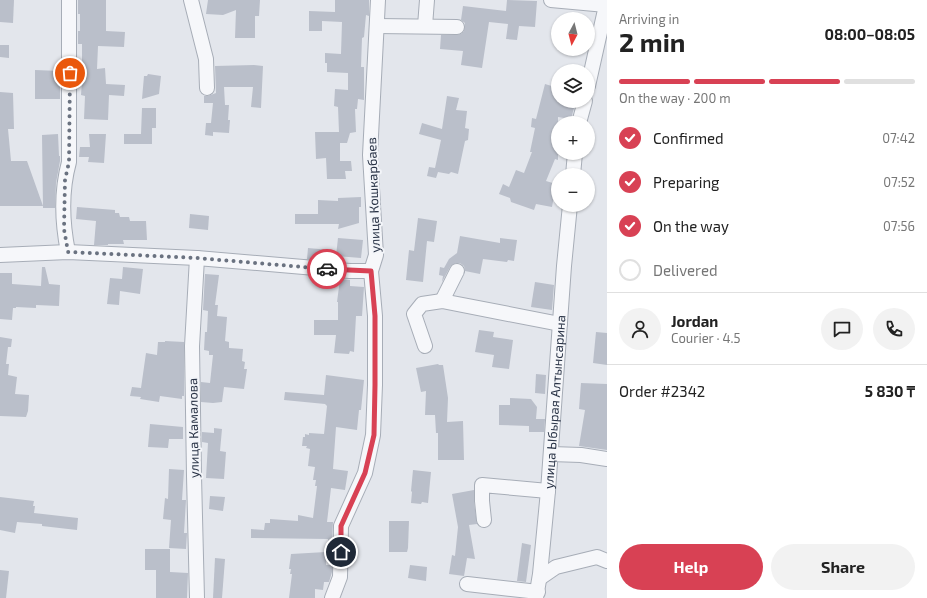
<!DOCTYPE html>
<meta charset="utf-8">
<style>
:root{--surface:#fff;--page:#f2f2f2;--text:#222;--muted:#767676;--line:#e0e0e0;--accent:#d84154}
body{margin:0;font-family:"Exo 2",sans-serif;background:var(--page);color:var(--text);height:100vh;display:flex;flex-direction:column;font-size:15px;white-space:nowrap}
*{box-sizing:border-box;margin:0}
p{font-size:13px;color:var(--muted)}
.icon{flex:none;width:22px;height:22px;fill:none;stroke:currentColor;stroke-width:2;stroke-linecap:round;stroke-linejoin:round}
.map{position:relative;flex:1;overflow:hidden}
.drawer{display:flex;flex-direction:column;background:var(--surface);width:320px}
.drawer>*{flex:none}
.needle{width:26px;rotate:187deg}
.tools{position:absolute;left:551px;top:12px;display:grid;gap:8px}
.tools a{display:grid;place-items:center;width:44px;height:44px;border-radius:50%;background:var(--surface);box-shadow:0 1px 3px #0004;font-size:20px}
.pin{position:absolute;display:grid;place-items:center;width:34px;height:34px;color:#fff;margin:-17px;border:2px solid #fff;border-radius:50%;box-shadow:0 1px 4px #0007}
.courier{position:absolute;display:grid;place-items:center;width:40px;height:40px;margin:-20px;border:3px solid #d84154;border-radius:50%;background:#fff;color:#222;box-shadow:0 1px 5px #0007}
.head em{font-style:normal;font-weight:700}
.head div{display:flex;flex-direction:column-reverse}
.head{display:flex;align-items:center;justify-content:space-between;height:68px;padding:0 12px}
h1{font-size:26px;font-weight:700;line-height:30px}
.bar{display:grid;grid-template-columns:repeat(4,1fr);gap:6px 4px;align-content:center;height:48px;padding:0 12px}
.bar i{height:5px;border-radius:3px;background:var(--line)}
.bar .current{background:var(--accent)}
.bar p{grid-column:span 4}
.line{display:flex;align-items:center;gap:10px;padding:0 12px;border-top:1px solid var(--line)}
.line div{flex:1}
.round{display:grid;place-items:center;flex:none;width:42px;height:42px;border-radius:21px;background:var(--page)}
ol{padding:0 12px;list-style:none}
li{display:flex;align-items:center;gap:12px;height:44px}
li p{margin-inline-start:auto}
li .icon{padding:4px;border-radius:50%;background:var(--accent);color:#fff;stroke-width:4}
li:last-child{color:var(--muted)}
li i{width:22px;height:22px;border:2px solid var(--line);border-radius:50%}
.primary-button{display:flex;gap:8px;margin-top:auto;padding:8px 12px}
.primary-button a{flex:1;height:46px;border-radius:24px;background:var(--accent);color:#fff;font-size:16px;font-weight:700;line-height:46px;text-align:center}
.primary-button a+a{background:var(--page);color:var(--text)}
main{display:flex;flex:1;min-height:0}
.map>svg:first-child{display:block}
.building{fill:#babfca}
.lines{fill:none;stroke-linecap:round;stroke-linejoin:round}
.minor-casing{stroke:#a7adb7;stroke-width:16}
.minor{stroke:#f6f7fa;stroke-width:14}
.done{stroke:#6a7280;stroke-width:4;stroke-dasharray:0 7.2}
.route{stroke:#d84154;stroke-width:5}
.labels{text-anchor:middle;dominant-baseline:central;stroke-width:4;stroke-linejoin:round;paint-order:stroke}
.street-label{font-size:13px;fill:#293346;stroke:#f3f5f9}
</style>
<main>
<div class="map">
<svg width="607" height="598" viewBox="0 0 607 598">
<rect width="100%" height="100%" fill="#e3e6ec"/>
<g class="building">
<path d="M0 0H14L13 23 0 22Z"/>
<path d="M78 0H106V31L125 32 124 47 98 46 97 69 105 68 106 84 125 85 124 96 109 95 108 120 84 119 85 96 81 95 82 82 80 70H82V44H78V31H80V14H78Z"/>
<path d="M208 0H260L259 16H255V38H235L236 10 223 15 206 14Z"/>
<path d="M335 0H369V16L366 15 364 37 362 38 361 67H364V100L358 99 357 109H355L356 132 350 133 347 143H340V161H351L352 171H345L346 179H327L326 158 316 159 315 132H339L338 107 334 106 335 89 348 90V73L327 72V63H325V53L341 54 342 22 322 21V31H309V11L335 12Z"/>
<path d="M507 0 537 1 535 27 519 26 517 40 506 39 508 24 489 22 482 68 461 65 463 51 440 49 441 35H457L461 34 464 31 465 23 461 20 463 6 506 11Z"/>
<path d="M0 45H9V58L0 57Z"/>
<path d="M254 65 263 66 261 108 251 107 253 87H224L225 105H229L228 120H230L229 133 213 132V136L205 135 206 123H211L213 103H204V96H208L216 93 215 66Z"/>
<path d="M35 70 60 71V99H35Z"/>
<path d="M148 74 161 76 159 94 142 99 144 76H147Z"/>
<path d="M545 84 558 88V101H576L571 119 558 117V160L555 159 546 181 556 184 552 207 536 204 534 210 511 202 510 198 499 194 503 184 509 187 516 170 524 173 532 152H530L535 128 531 127 532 118 536 119Z"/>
<path d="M0 92 13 93 14 129H8L11 161H27L43 206H0Z"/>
<path d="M447 96 459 98 456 110 467 111 465 128 469 129 468 140 465 141 458 174 451 172 449 174 438 172 436 178 427 176 429 167 435 168 441 140 419 134 422 123 442 129Z"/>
<path d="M142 108H156V128H152V144H124V134H141Z"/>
<path d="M58 134 59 156H60V161L56 183 55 208H43L42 135Z"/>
<path d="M89 134H106L104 163 88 162 89 157H79L80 147H90Z"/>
<path d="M361 197V207H359V223L338 229 339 224H295V214H318V200L338 201V198Z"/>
<path d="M77 207 115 210V213H119L120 217H129L130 221H146L147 240H123L124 244H108V245H94L96 221 76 219Z"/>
<path d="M190 214 209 216 208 230 189 228Z"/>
<path d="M418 218 437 221 434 242 427 241 423 282 406 280 409 250 414 251Z"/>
<path d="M460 236 500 243V238L517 240 514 261 508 260 507 262 483 259 480 274 465 271 464 266 460 263H456L450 267 442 282 443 276 439 275 440 267 444 268 449 259 457 253Z"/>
<path d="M338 238 363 240 361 258 336 256Z"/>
<path d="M308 248 330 250 329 261 307 259Z"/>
<path d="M42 267H45L49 284 60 285 59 306 36 305V308L16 307V308H13L12 320 0 319V273H12V284L41 286Z"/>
<path d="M123 267 143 269 140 294 120 291 119 305 107 304 110 278 122 279Z"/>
<path d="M205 274 219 275 215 305H218L217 316 227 317 225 341 229 342V348L243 349 242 361 245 362 244 369H247L244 389 224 387 222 402 213 403 201 402V382L210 383 213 355H209V351L204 350 205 332H207L208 311 203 310Z"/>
<path d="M340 279 350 280V286L364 287 362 316H356L354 352 350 351 349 354 334 353 336 335H314V320H338V302H337Z"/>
<path d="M535 282 554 285 552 310 531 307Z"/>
<path d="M479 330 494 332 493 337 513 340 509 369 492 367 494 355 475 352Z"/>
<path d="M596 332 607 333V365L593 363Z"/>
<path d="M0 337 12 339 11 347H8L6 364H2H9L8 375 17 377 15 394 29 395 28 411 26 417 0 416Z"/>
<path d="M165 341 184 342V396H182V399L160 396 159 402 140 399 141 397 130 396 132 387 141 388 146 353 157 355 158 342H165Z"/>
<path d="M438 364 439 365H443L448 398 447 422 463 421 464 460H438V433H436L435 415H425L426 391 421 392 416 368Z"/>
<path d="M536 374 546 375 545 394 535 393Z"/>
<path d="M326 375 364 380 361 410H359L357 430 336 427 333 469 348 471 345 490 331 488 327 522H333L332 541H328V539L251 538V529L264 530 265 523H270V519L298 521V515L313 518 317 486H315L316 480H313L315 467 308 466 310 449 306 448 307 446H302L303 437H305V434L309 435V433L324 434 327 406 325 404 284 400 285 392 324 395Z"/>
<path d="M581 383 607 384V450L579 446 585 410 579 409Z"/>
<path d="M510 398 531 399 537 407 536 419H545L544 432H529V426L499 425V405H510Z"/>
<path d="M150 424 183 427V439H169L168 448 148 447Z"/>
<path d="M214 428 222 429 220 451 226 452 224 479 206 478 208 443 202 442V432L214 433Z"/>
<path d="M169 469 184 470 182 500H186L184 533H187L186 549 169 548 171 520 163 519 165 498 168 499Z"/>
<path d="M413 470 431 472 428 503 422 502 421 504 411 503 412 492 411 491Z"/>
<path d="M474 490V502L477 524 469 525 475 559 467 558 464 576 449 574 452 555 455 556 458 527 452 494Z"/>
<path d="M210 496 225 497 223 511 209 509Z"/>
<path d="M0 497 34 501 33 506H35L34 513 78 518 77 530 42 526V524L17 522 15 533 0 530Z"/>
<path d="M389 521H409L408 548 407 552H389Z"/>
<path d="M522 543 531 545 526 582 517 581Z"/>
<path d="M145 549H170V572L188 573 187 598H156V570H145Z"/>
<path d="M326 552V565H332V572L329 582H324L323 590 315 589V598H289L292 574H290L291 569H289L291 554Z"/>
<path d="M215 558 225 559 222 598H213Z"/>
<path d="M410 565 427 567 426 581 408 578Z"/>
<path d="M0 570 9 571 6 598H0Z"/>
</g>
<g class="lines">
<g class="minor-casing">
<g id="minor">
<path d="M191 0 206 59 207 88"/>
<path d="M551 0 606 5"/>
<path d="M377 26 457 27"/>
<path d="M425 26 427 0"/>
<path d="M588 86 607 1"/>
<path d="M579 123 585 101"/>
<path d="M573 175 575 153"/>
<path d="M68 252C62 222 61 191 69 162V0"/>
<path d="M0 255 68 252 197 258 350 271H371"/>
<path d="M442 301 457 271"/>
<path d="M425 346 414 314 422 304 442 301 560 324"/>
<path d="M551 454 581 455 607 459"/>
<path d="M484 520 482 501V485L548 491"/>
<path d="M540 578 556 567 597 557 607 561"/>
<path d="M467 584 538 592"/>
<path d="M197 598 194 476 192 346 197 258"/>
<path d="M332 598 340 577 341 526 365 473 373 435 375 385V316L371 271 376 255 370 155 378 0"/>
<path id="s1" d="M536 598 540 574 548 491 564 266 570 205"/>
</g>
</g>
<use href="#minor" class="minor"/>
</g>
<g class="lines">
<path class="done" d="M70 73 69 162 65 180 64 229 68 252 197 258 327 269"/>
<path class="route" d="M327 269 371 271 375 316V385L374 435 365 473 341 526V552"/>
</g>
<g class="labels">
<g class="street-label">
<text transform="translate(373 195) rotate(-92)">улица Кошкарбаев</text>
<text stroke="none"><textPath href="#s1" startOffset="197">улица Ыбырая Алтынсарина</textPath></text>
<text transform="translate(193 428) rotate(-91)">улица Камалова</text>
</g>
</g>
</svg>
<div class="tools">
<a><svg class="needle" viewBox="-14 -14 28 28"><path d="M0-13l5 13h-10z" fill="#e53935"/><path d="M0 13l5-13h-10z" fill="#767676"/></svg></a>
<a><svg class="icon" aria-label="layers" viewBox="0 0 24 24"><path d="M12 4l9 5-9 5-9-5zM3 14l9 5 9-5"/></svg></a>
<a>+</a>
<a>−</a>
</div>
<div class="pin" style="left:70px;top:73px;background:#ea580c"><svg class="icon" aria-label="bag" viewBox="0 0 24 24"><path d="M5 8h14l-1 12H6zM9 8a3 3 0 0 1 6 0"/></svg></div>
<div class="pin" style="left:341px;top:552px;background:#1f2937"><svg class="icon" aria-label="home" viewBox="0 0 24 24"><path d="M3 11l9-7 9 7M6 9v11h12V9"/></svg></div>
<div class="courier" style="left:327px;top:269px"><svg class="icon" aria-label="car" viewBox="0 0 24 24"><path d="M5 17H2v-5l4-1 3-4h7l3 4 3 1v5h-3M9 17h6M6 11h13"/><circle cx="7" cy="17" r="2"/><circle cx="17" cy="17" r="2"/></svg></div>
</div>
<section class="drawer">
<div class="head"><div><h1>2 min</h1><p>Arriving in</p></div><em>08:00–08:05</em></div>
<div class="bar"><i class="current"></i><i class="current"></i><i class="current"></i><i></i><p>On the way · 200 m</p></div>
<ol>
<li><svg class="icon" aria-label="check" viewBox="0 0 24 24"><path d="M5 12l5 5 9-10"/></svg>Confirmed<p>07:42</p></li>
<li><svg class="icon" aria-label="check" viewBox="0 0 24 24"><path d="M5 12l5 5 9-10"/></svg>Preparing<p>07:52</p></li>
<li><svg class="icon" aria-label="check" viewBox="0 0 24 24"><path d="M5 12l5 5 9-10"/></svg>On the way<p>07:56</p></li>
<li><i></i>Delivered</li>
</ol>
<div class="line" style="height:72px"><a class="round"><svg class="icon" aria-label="person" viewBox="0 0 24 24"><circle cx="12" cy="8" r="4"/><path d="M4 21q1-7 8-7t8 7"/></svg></a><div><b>Jordan</b><p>Courier · 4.5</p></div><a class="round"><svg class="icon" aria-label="chat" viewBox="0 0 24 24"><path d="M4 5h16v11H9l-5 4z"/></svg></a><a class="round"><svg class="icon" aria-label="phone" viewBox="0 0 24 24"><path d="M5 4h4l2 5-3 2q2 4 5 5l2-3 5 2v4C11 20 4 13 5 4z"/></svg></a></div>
<div class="line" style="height:52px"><div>Order #2342</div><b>5 830 ₸</b></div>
<div class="primary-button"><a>Help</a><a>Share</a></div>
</section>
</main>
